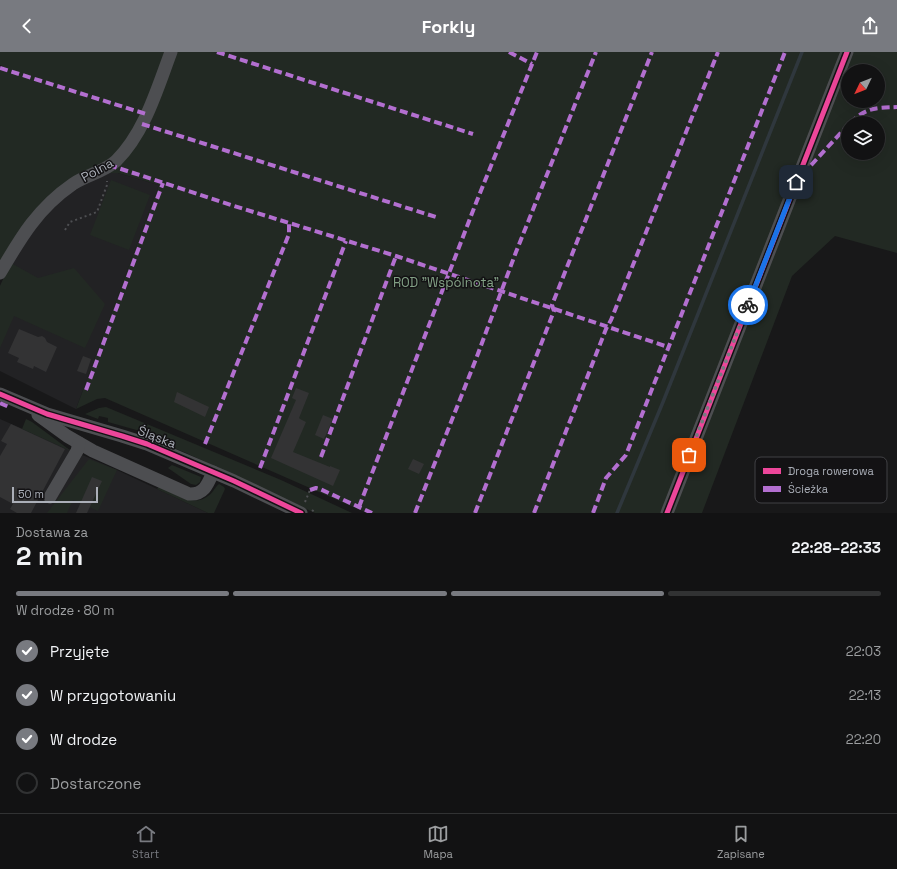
<!DOCTYPE html>
<html lang="pl">
<meta charset="utf-8">
<style>
:root{--surface:#121213;--page:#1f2021;--text:#f1f3f6;--muted:#9c9ea0;--line:#313233;--accent:#787a80}
body{margin:0;font-family:"Space Grotesk",sans-serif;background:var(--page);color:var(--text);height:100vh;display:flex;flex-direction:column;font-size:15px;white-space:nowrap}
*{box-sizing:border-box;margin:0}
p{font-size:13px;color:var(--muted)}
.icon{flex:none;width:22px;height:22px;fill:none;stroke:currentColor;stroke-width:2;stroke-linecap:round;stroke-linejoin:round}
.map{position:relative;height:461px;overflow:hidden}
.drawer{display:flex;flex-direction:column;background:var(--surface);flex:1}
.drawer>*{flex:none}
.needle{width:26px;rotate:227deg}
.fabs{position:absolute;left:841px;top:12px;display:grid;gap:8px}
.fabs a{display:grid;place-items:center;width:44px;height:44px;border-radius:50%;background:var(--surface);box-shadow:0 4px 16px #0002,0 0 0 1px var(--line);font-size:20px}
.scale{position:absolute;left:12px;bottom:10px;width:86px;box-sizing:border-box;padding-left:4px;border:2px solid #abafb8;border-top:0;font-size:11px;line-height:14px;white-space:nowrap;color:#abafb8;-webkit-text-stroke:3px #131214;paint-order:stroke}
.pin{position:absolute;display:grid;place-items:center;width:34px;height:34px;color:#fff;margin:-17px;border-radius:8px;box-shadow:0 2px 6px #0006}
.courier{position:absolute;display:grid;place-items:center;width:40px;height:40px;margin:-20px;border:3px solid #1a73e8;border-radius:50%;background:#fff;color:#222;box-shadow:0 1px 5px #0007}
.overview em{font-style:normal;font-weight:700}
.overview div{display:flex;flex-direction:column-reverse}
.overview{display:flex;align-items:center;justify-content:space-between;height:68px;padding:0 16px}
h1{font-size:26px;font-weight:700;line-height:30px}
.bar{display:grid;grid-template-columns:repeat(4,1fr);gap:6px 4px;align-content:center;height:48px;padding:0 16px}
.bar i{height:5px;border-radius:3px;background:var(--line)}
.bar .selected{background:var(--accent)}
.bar p{grid-column:span 4}
ol{padding:0 16px;list-style:none}
li{display:flex;align-items:center;gap:12px;height:44px}
li p{margin-inline-start:auto}
li .icon{padding:4px;border-radius:50%;background:var(--accent);color:#fff;stroke-width:4}
li:last-child{color:var(--muted)}
li i{width:22px;height:22px;border:2px solid var(--line);border-radius:50%}
header{display:flex;justify-content:space-between;align-items:center;height:52px;padding:0 16px;background:var(--accent);color:#fff;font-size:18px;font-weight:700}
.tabs{display:flex;justify-content:space-around;align-items:center;height:56px;border-top:1px solid var(--line);background:var(--surface);font-size:11px;color:var(--muted)}
.tabs a{display:grid;justify-items:center;gap:2px}
.tabs .selected{color:var(--accent)}
.map>svg:first-child{display:block}
.built{fill:#222224}
.green{fill:#222923;fill-rule:evenodd}
.lines{fill:none;stroke-linecap:round;stroke-linejoin:round}
.stream{stroke:#2f373d;stroke-width:3.5}
.building{fill:#333334}
.path{stroke:#4e4f52;stroke-width:2;stroke-dasharray:2 3;stroke-linecap:butt}
.minor{stroke:#4d4e51;stroke-width:13}
.quiet{stroke:#b36fd0;stroke-width:4;stroke-dasharray:8 4;stroke-linecap:butt}
.cycleway-casing{stroke:#131214;stroke-width:8}
.cycleway{stroke:#ed469a;stroke-width:5}
.done{stroke:#787a80;stroke-width:4;stroke-dasharray:0 7.2}
.route{stroke:#1a73e8;stroke-width:5}
.labels{text-anchor:middle;dominant-baseline:central;stroke-width:3;stroke-linejoin:round;paint-order:stroke}
.street-label{font-size:13px;fill:#abafb8;stroke:#131214}
.park-label{font-size:13px;fill:#83a186;stroke:#131214}
.key{fill:#131214;stroke:#414145;stroke-width:1}
.key-label{font-size:11px;fill:#abafb8}
</style>
<header><svg class="icon" aria-label="back" viewBox="0 0 24 24"><path d="M15 5l-7 7 7 7"/></svg>Forkly<svg class="icon" aria-label="share" viewBox="0 0 24 24"><path d="M12 15V3M7 8l5-5 5 5M5 13v7h14v-7"/></svg></header>
<div class="map">
<svg width="897" height="461" viewBox="0 0 897 461">
<rect width="100%" height="100%" fill="#181819"/>
<g class="built">
<path d="M104 121H118L159 133 76 357 0 319V234L18 194 54 151Z"/>
<path d="M0 367 117 418 208 461H0Z"/>
</g>
<g class="green">
<path d="M0 0H897V201L835 184 792 224 702 461H367L105 346 97 347 76 357 159 133 118 121H104L66 141 0 212V18L2 19 3 14 0 13ZM848 19H878V49H848ZM848 71H878V101H848Z"/>
<path d="M111 128 150 143 129 198 90 183Z"/>
<path d="M11 211 38 226 74 216 105 252 85 296 14 264 0 296V234Z"/>
<path d="M106 355 281 428 352 461H315L184 400 139 383 140 379 108 370V366L99 364 98 367 85 362 99 356Z"/>
<path d="M26 367 32 370 71 399 22 377Z"/>
<path d="M89 407 117 418 98 459 73 448 67 461H47Z"/>
<path d="M172 413 201 425 200 430 196 433 191 432 168 416Z"/>
<path d="M219 432 224 435 225 437 214 461H208L157 437 159 434C174 441 193 456 208 444 213 441 214 436 219 432Z"/>
</g>
<g class="lines">
<path class="stream" d="M617 461 663 350 802 0"/>
</g>
<g class="building">
<path d="M19 277 38 285 42 284 45 286 47 290 57 295 46 320 34 314 33 317 17 310 19 306 8 301Z"/>
<path d="M83 304 91 307 86 322 77 319Z"/>
<path d="M296 336 309 341 299 366 300 367 306 370 293 400 330 415V414L340 418 333 434 271 406 296 348 292 346Z"/>
<path d="M177 340 209 355 205 365 174 350Z"/>
<path d="M323 363 333 367 324 387 315 383Z"/>
<path d="M11 372 65 397 31 461H17L10 457 13 452 0 445V404L7 392 1 389Z"/>
<path d="M413 407 424 412 419 422 408 417Z"/>
<path d="M92 425 102 429 87 461H76Z"/>
</g>
<g class="lines">
<g class="path">
<path d="M65 178 70 170 97 160 107 133V129"/>
<path d="M305 450 310 438"/>
<path d="M312 458 316 461"/>
</g>
<g class="minor">
<path d="M0 221C21 185 38 156 73 132 86 123 104 120 116 109 145 80 157 37 171 0"/>
<path d="M0 342 47 362 122 384 147 392 234 429 301 461"/>
<path d="M38 363 67 384 93 399 189 442C204 443 208 432 213 420"/>
<path d="M50 445 77 399 79 391"/>
<path d="M667 461 847 0"/>
</g>
<g class="quiet">
<path d="M217 0 473 82"/>
<path d="M509 0 532 12"/>
<path d="M0 16 146 62"/>
<path d="M850 71C867 55 875 56 897 55"/>
<path d="M142 72 439 166"/>
<path d="M109 113 231 153 396 204 668 295"/>
<path d="M803 122 848 73"/>
<path d="M86 338 163 131"/>
<path d="M0 351 9 355"/>
<path d="M205 392 289 182V171"/>
<path d="M321 405 396 204"/>
<path d="M260 416 346 189"/>
<path d="M310 438 316 436 320 437 372 461"/>
<path d="M359 455 476 151 537 0"/>
<path d="M415 461 476 307 516 200 596 0"/>
<path d="M475 461 554 259 552 253 652 0"/>
<path d="M534 461 606 277 611 268 718 0"/>
<path d="M593 461 606 426 626 403 785 0"/>
</g>
<g class="cycleway-casing">
<g id="cycleway">
<path d="M0 342 47 362 122 384 147 392 234 429 301 461"/>
<path d="M667 461 847 0"/>
</g>
</g>
<use href="#cycleway" class="cycleway"/>
</g>
<g class="lines">
<path class="done" d="M689 403 748 253"/>
<path class="route" d="M748 253 796 130"/>
</g>
<g class="labels">
<g class="street-label">
<text transform="translate(97 118) rotate(-29)">Polna</text>
<text transform="translate(157 385) rotate(21)">Śląska</text>
</g>
<g class="park-label">
<text x="446" y="230">ROD "Wspólnota"</text>
</g>
</g>
<rect x="755" y="405" width="132" height="46" rx="6" class="key"/>
<rect x="763" y="416" width="18" height="6" fill="#ed469a"/>
<rect x="763" y="434" width="18" height="6" fill="#b36fd0"/>
<g class="key-label">
<text x="788" y="423">Droga rowerowa</text>
<text x="788" y="441">Ścieżka</text>
</g>
</svg>
<div class="fabs">
<a><svg class="needle" viewBox="-14 -14 28 28"><path d="M0-13l5 13h-10z" fill="#e53935"/><path d="M0 13l5-13h-10z" fill="#9c9ea0"/></svg></a>
<a><svg class="icon" aria-label="layers" viewBox="0 0 24 24"><path d="M12 4l9 5-9 5-9-5zM3 14l9 5 9-5"/></svg></a>
</div>
<div class="scale">50 m</div>
<div class="pin" style="left:689px;top:403px;background:#ea580c"><svg class="icon" aria-label="bag" viewBox="0 0 24 24"><path d="M5 8h14l-1 12H6zM9 8a3 3 0 0 1 6 0"/></svg></div>
<div class="pin" style="left:796px;top:130px;background:#1f2937"><svg class="icon" aria-label="home" viewBox="0 0 24 24"><path d="M3 11l9-7 9 7M6 9v11h12V9"/></svg></div>
<div class="courier" style="left:748px;top:253px"><svg class="icon" aria-label="bike" viewBox="0 0 24 24"><circle cx="6" cy="16" r="4"/><circle cx="18" cy="16" r="4"/><path d="M6 16l4-8h5l3 8M10 8l3 8H6M13 5h3"/></svg></div>
</div>
<section class="drawer">
<div class="overview"><div><h1>2 min</h1><p>Dostawa za</p></div><em>22:28–22:33</em></div>
<div class="bar"><i class="selected"></i><i class="selected"></i><i class="selected"></i><i></i><p>W drodze · 80 m</p></div>
<ol>
<li><svg class="icon" aria-label="check" viewBox="0 0 24 24"><path d="M5 12l5 5 9-10"/></svg>Przyjęte<p>22:03</p></li>
<li><svg class="icon" aria-label="check" viewBox="0 0 24 24"><path d="M5 12l5 5 9-10"/></svg>W przygotowaniu<p>22:13</p></li>
<li><svg class="icon" aria-label="check" viewBox="0 0 24 24"><path d="M5 12l5 5 9-10"/></svg>W drodze<p>22:20</p></li>
<li><i></i>Dostarczone</li>
</ol>
</section>
<nav class="tabs">
<a class="selected"><svg class="icon" aria-label="home" viewBox="0 0 24 24"><path d="M3 11l9-7 9 7M6 9v11h12V9"/></svg>Start</a>
<a><svg class="icon" aria-label="map" viewBox="0 0 24 24"><path d="M3 6l6-2 6 2 6-2v14l-6 2-6-2-6 2zM9 4v14M15 6v14"/></svg>Mapa</a>
<a><svg class="icon" aria-label="saved" viewBox="0 0 24 24"><path d="M7 4h10v16l-5-4-5 4z"/></svg>Zapisane</a>
</nav>
